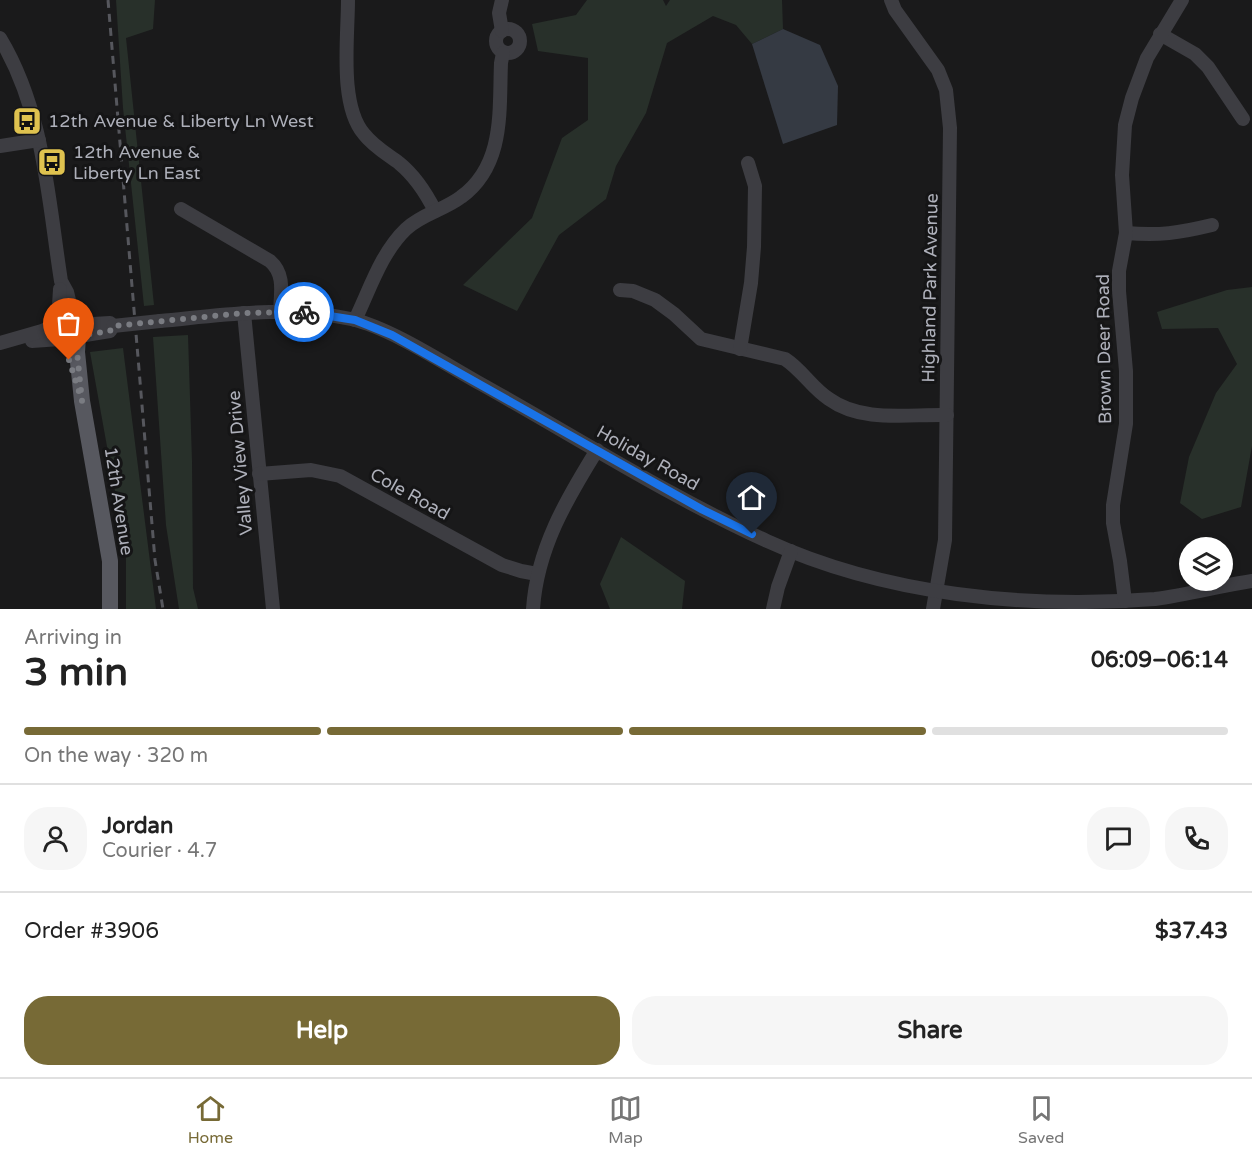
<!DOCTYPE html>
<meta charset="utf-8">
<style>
:root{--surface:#fff;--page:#f6f6f6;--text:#222;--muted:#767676;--line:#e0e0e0;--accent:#776a36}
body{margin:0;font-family:"Varela Round",sans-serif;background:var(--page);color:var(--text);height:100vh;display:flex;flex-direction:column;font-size:22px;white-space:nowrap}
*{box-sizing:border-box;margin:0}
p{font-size:20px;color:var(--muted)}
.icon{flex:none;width:33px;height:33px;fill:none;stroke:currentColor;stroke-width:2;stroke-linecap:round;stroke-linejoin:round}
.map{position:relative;height:609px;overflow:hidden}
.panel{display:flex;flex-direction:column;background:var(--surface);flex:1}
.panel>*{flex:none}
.tools{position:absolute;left:1179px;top:537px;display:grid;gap:12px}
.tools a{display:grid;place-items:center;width:54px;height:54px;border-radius:50%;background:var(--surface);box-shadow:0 3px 9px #0003;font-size:30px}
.pin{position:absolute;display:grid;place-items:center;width:51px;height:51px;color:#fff;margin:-62px -26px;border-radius:50% 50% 50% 0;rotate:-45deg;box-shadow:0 0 6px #0007}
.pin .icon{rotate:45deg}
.courier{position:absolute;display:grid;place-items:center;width:60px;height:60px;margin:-30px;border:4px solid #1a73e8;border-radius:50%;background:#fff;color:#222;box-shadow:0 2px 8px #0007}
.headline em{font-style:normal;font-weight:700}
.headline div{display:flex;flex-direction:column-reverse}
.headline{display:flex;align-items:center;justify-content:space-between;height:102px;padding:0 24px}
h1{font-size:39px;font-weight:700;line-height:45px}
.bar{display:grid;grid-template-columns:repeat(4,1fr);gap:9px 6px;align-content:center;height:72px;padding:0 24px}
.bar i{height:8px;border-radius:4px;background:var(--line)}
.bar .active{background:var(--accent)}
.bar p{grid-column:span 4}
.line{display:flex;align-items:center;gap:15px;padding:0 24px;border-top:2px solid var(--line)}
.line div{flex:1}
.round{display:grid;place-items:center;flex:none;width:63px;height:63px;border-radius:24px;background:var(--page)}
.action{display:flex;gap:12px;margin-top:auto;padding:12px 24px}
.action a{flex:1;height:69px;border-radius:24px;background:var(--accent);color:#fff;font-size:24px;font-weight:700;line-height:69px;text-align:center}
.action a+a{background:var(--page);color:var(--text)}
.tabs{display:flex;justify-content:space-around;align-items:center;height:84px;border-top:2px solid var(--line);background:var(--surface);font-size:16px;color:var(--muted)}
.tabs a{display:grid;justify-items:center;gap:3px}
.tabs .active{color:var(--accent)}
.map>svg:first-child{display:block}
.green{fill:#28302a}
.water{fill:#353a43}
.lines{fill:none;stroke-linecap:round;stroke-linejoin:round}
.minor{stroke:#3d3d42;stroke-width:14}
.major{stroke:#57585f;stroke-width:16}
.rail{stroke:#56575d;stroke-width:3;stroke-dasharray:8 6;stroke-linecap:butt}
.minor-bridge{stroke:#3d3d42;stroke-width:14}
.done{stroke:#7a7c82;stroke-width:6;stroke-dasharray:0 10.8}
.route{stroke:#1a73e8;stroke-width:8}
.labels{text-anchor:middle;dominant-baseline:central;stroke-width:6;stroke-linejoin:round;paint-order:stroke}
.poi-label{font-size:18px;fill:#aeb0ba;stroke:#151516;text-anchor:start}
.street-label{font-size:18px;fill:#aeb0ba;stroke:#151516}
</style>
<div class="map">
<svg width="1252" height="609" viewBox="0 0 1252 609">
<rect width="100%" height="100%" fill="#1a1a1b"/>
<g class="green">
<path d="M116 0H155L153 29 126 38 154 305 144 306 123 108Z"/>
<path d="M587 0H663L666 6 670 0H782L783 29 752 44 736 25 713 16 667 43 646 113 616 166 606 199 559 235 517 311 463 285 532 218 562 138 588 120V58L538 51 532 24 576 15Z"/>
<path d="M1252 287V446L1241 507 1202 519 1180 503 1189 457 1216 393 1237 364 1218 328 1162 329 1157 312 1227 290Z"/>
<path d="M188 335 192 461 193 588 198 609H179L166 525 153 337Z"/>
<path d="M123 348 156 609H126V552L90 352Z"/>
<path d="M621 537 685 581 682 609H610L600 584Z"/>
</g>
<path class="water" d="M783 29 820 45 838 86 837 125 783 144 752 44Z"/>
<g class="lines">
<g class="minor">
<path d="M348 0C348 38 339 105 364 134 373 146 387 154 399 163 415 176 426 193 435 211"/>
<path d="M891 0 895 10 938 70 946 90 950 128 945 540 933 609"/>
<circle cx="508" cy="41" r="12"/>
<path d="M502 31 499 13 502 0"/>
<path d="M1160 34 1195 54 1208 67 1243 119"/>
<path d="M0 38C44 111 48 198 61 281L67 292 73 317"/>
<path d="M0 146 39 140"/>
<path d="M181 209 270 261C285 274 281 292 280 311"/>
<path d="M1126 233C1159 236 1179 233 1212 225"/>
<path d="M620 290 633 291 655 300 674 314 701 339 785 359C802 370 812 388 829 399 862 423 908 414 947 415"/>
<path d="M244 313 273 609"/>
<path d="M75 319 93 324 110 323 113 326 110 331 79 336"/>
<path d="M355 320C370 289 381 253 406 229 422 214 444 210 461 197 505 165 499 111 501 63L503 53"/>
<path d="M160 321C224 315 287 305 351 319 391 328 445 364 481 384 576 437 668 496 767 541 885 595 1026 609 1155 599 1187 595 1219 586 1252 581"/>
<path d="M58 323 60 289"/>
<path d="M32 341 60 339"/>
<path d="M0 343 42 331 57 324"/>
<path d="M740 349 751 283 754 247 755 186 748 163"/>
<path d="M259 474 311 470 340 476 502 565 521 571 537 574"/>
<path d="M1125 601 1120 561 1113 523V505L1126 424V371L1119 291V271L1126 233 1122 175 1125 125 1132 98 1147 58 1182 0"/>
<path d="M533 609C537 549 566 500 597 450"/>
<path d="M773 609 778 587 791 551"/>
</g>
<g class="major">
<circle cx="68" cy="329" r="12"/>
<path d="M78 337 77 352 82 401 110 561V609"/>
</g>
<path class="rail" d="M108 0 155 560 163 609"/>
<path class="minor-bridge" d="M113 326 160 321"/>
</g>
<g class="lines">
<path class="done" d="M69 360 82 401 77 352 79 336 110 331 113 326 244 313 304 312"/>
<path class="route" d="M304 312 355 320 392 335 703 510 752 534"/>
</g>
<defs>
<g id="bus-square" transform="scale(1.5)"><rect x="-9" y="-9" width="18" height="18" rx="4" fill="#dfc24f" stroke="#151516"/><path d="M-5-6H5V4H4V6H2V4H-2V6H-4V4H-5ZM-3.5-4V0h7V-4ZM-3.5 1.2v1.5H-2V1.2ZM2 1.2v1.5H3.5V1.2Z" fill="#111"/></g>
</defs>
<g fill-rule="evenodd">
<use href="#bus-square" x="27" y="121"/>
<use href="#bus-square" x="52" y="162"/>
</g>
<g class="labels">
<g class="poi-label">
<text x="48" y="121">12th Avenue &amp; Liberty Ln West</text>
<text x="73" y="152">12th Avenue &amp;<tspan x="73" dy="21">Liberty Ln East</tspan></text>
</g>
<g class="street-label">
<text transform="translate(930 288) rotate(-89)">Highland Park Avenue</text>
<text transform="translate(1104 349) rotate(-91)">Brown Deer Road</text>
<text transform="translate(648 458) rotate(29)">Holiday Road</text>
<text transform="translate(240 463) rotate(-95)">Valley View Drive</text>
<text transform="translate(410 494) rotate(29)">Cole Road</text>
<text transform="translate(119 501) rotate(81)">12th Avenue</text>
</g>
</g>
</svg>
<div class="tools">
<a><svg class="icon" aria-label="layers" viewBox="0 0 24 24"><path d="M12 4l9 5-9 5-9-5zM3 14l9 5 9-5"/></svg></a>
</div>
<div class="pin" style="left:69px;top:360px;background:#ea580c"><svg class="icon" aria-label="bag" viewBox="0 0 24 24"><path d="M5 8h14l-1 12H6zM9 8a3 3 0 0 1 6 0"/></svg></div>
<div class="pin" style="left:752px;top:534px;background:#1f2937"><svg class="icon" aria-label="home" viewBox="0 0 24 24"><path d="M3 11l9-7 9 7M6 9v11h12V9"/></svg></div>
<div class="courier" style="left:304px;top:312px"><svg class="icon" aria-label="bike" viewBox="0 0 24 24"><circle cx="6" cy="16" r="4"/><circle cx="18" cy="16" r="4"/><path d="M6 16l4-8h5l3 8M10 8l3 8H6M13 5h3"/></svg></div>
</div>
<section class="panel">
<div class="headline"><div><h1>3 min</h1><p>Arriving in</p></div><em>06:09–06:14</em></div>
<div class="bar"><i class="active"></i><i class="active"></i><i class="active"></i><i></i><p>On the way · 320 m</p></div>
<div class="line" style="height:108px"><a class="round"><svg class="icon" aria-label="person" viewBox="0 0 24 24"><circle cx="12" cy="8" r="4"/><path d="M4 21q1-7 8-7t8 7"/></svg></a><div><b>Jordan</b><p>Courier · 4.7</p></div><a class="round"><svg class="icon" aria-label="chat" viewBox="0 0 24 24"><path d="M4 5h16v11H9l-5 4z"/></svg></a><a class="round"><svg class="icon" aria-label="phone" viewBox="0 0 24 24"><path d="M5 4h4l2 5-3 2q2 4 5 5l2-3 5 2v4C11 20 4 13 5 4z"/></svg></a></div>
<div class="line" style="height:78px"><div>Order #3906</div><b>$37.43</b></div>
<div class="action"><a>Help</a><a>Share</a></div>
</section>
<nav class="tabs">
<a class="active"><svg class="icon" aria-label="home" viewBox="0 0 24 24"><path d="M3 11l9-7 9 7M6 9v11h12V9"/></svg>Home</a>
<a><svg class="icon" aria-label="map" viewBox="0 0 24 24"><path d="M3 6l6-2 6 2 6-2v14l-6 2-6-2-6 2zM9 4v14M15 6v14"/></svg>Map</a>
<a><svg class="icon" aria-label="saved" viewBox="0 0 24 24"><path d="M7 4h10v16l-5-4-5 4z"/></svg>Saved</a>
</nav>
